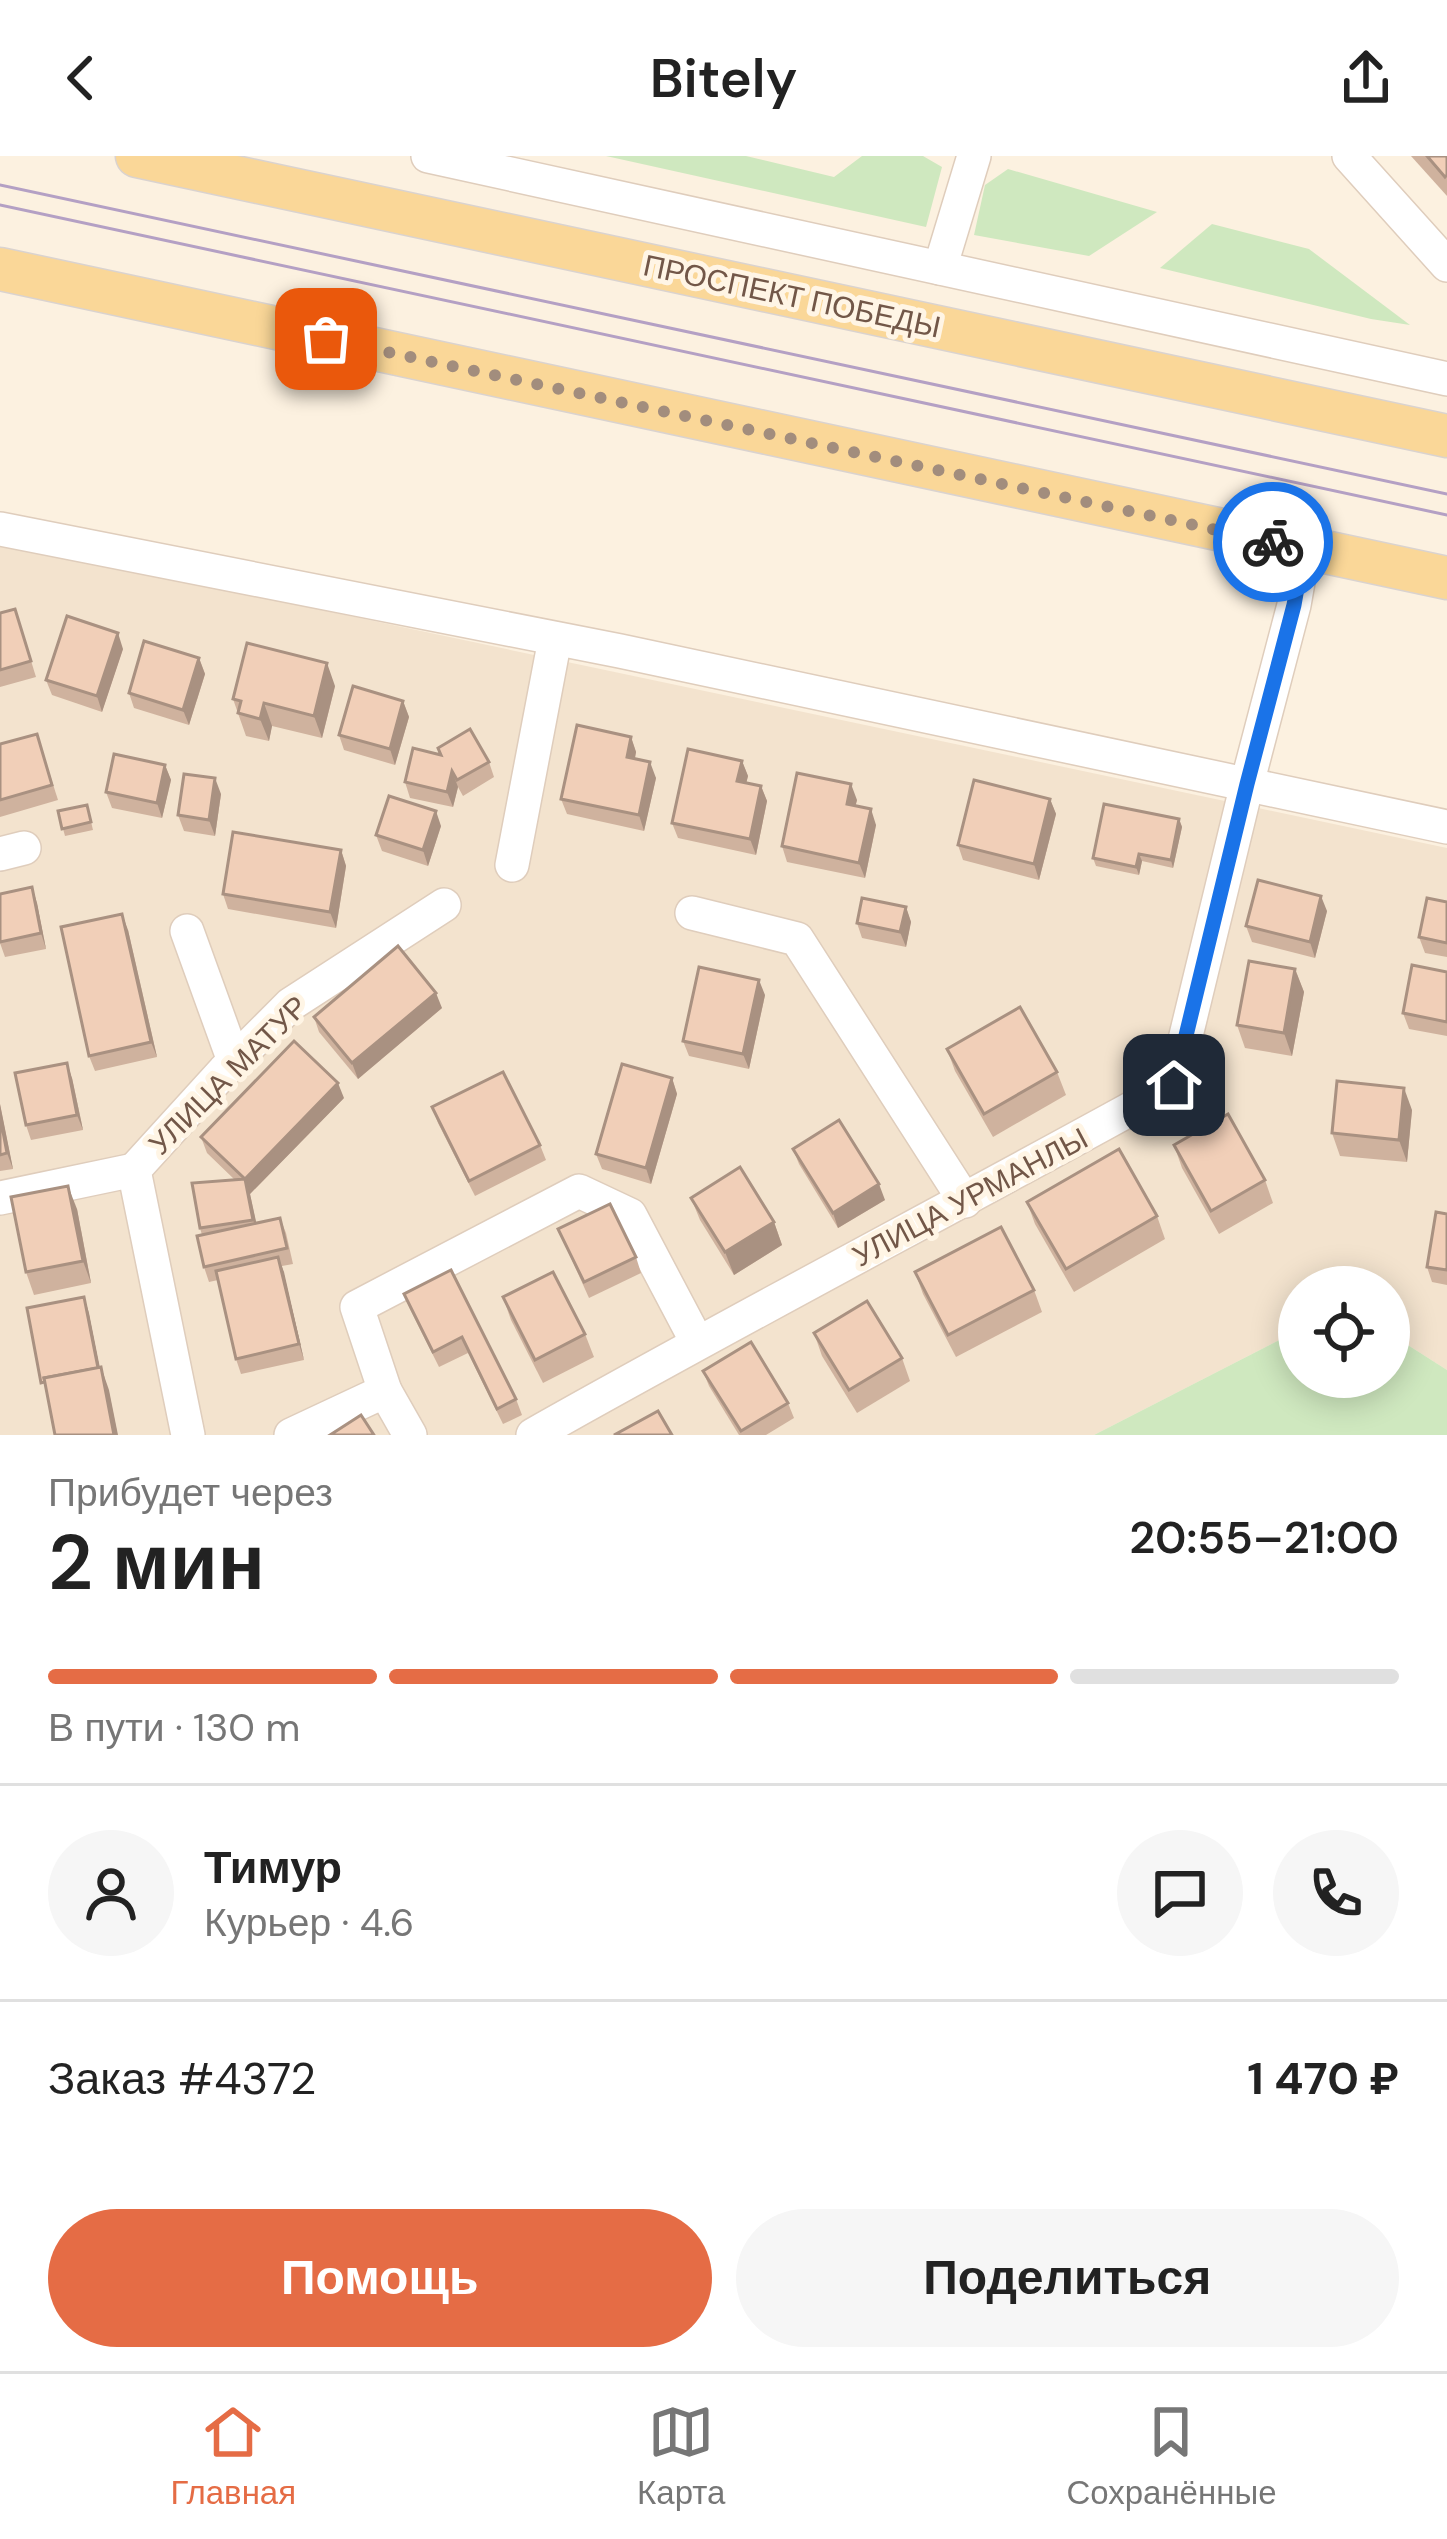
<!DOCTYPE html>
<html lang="ru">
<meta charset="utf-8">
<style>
:root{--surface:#fff;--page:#f6f6f6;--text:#222;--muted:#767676;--line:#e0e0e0;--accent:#e56c45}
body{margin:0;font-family:"DM Sans",sans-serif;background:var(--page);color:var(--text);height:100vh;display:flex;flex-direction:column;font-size:45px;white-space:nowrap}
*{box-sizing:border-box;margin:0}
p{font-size:39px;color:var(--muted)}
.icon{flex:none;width:66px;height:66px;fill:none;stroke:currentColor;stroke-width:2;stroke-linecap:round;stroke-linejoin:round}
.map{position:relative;height:1279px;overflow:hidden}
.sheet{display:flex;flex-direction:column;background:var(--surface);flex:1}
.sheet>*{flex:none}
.buttons{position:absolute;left:1278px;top:1110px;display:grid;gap:24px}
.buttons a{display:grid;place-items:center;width:132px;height:132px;border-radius:50%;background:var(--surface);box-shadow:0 6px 30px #0003;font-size:60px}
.pin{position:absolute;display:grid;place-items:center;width:102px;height:102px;color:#fff;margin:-51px;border-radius:24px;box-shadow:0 6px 18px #0006}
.courier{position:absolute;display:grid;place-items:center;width:120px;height:120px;margin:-60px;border:9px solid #1a73e8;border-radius:50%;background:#fff;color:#222;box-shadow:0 3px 15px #0007}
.summary em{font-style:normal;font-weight:600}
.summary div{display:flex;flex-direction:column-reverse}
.summary{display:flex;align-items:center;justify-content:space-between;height:204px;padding:0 48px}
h1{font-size:78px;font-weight:600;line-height:90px}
.bar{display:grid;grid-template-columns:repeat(4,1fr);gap:18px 12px;align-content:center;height:144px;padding:0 48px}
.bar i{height:15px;border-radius:9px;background:var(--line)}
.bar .active{background:var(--accent)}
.bar p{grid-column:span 4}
.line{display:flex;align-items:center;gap:30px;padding:0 48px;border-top:3px solid var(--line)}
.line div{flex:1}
.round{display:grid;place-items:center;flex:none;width:126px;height:126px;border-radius:63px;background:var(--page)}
.cta{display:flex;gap:24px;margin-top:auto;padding:24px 48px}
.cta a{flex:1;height:138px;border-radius:72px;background:var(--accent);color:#fff;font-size:48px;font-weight:600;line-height:138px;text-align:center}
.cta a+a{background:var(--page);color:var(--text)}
header{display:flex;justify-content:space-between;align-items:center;height:156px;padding:0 48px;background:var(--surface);font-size:54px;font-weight:600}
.tabs{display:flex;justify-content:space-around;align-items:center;height:168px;border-top:3px solid var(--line);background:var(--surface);font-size:33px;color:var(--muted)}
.tabs a{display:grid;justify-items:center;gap:6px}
.tabs .active{color:var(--accent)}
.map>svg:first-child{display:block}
.residential{fill:#f3e3ce}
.green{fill:#cfe8bf}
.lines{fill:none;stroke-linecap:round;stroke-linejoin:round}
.minor-casing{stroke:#dfcdbc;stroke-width:36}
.major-casing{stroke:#dad3cf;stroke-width:45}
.minor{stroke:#fff;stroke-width:33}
.major{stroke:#fad798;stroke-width:42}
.tram{stroke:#b4a0c4;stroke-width:3}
.wall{fill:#cfb29e}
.shaded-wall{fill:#a99181}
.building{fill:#f1cfb8;stroke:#a99181;stroke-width:3}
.done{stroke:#a28d7d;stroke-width:12;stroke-dasharray:0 21.6}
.route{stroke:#1a73e8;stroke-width:15}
.labels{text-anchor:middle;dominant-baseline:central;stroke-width:10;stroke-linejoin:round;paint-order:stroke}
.street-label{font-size:30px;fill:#725748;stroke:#fff5e5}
</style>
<header><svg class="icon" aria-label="back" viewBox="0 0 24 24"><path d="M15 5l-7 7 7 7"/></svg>Bitely<svg class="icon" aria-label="share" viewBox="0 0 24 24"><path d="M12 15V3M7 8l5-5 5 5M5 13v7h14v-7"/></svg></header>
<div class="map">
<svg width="1447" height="1279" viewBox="0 0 1447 1279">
<rect width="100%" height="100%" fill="#fcf1e0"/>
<path class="residential" d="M0 386 1447 692V1214L1389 1177V1131H1299V1174L1094 1279H0Z"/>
<g class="green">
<path d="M606 0H746L834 21 862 0H923L942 11 926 71Z"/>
<path d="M1008 13 1157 56 1089 100 974 79 985 29Z"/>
<path d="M1212 68 1309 93 1410 169 1371 163 1160 112Z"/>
<path d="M1299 1174V1221H1389V1177L1447 1214V1279H1094Z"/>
</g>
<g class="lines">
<g class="minor-casing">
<g id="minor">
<path d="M428 0 1447 223"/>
<path d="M1349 0 1447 109"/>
<path d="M940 112 974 0"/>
<path d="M0 373 620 495 1447 671"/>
<path d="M0 698 24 692"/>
<path d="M512 709 555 483"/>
<path d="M692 757 797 783 965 1045"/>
<path d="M187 775 234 905"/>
<path d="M0 1042 134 1014"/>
<path d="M385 1235 357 1151 579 1035 630 1059 697 1186"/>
<path d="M188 1279 134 1014 224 915 291 848 444 749"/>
<path d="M291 1279 385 1235 410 1279"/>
<path d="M533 1279C745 1159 961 1047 1174 929L1247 628 1294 449 1304 392"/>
</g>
</g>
<g class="major-casing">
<g id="major">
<path d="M137 0 1447 280"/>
<path d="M0 113 1447 422"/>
</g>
</g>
<use href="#minor" class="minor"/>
<use href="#major" class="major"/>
<g class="tram">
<path d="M0 29 1447 338"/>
<path d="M0 49 1447 359"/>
</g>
</g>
<g class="wall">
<path d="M1411 0H1447V40Z"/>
<path d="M15 453 36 521 0 531V457Z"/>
<path d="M123 493 102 556 52 539 46 524Z"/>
<path d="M199 502 205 518 189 569 134 552 129 537Z"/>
<path d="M335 530 322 582 272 570 269 585 246 580 233 543Z"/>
<path d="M403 545 409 561 395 609 344 594 339 579Z"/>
<path d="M37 578 58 644 0 661V588Z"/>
<path d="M631 581 636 596 635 603 656 622 644 675 567 658 561 643Z"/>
<path d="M438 592 489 606 494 621 463 640 458 631 453 651 410 642 405 626 440 598Z"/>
<path d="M742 605 748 620 746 627 761 630 767 645 756 699 678 682 672 667Z"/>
<path d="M165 609 171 624 162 662 112 652 106 636Z"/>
<path d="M221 638 215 680 184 675 178 659Z"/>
<path d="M1050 643 1056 658 1039 724 963 704 958 689Z"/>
<path d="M857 644 855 650 876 669 865 722 787 706 782 690Z"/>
<path d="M87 649 93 674 65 680 58 655Z"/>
<path d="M1179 663 1182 671 1173 712 1142 705 1139 719 1096 710 1093 702Z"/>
<path d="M441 670 428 710 382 695 376 679Z"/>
<path d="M341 694 346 710 336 772 228 753 223 738Z"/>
<path d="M0 738 37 747 46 793 5 801 0 787Z"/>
<path d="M1447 746V801L1425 797 1419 781Z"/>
<path d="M906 751 911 766 906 791 862 782 857 767Z"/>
<path d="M1327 755 1315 802 1252 786 1246 770Z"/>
<path d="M128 774 157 901 95 915 89 900Z"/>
<path d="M1295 813 1304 836 1292 900 1245 892 1237 869Z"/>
<path d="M1447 816V880L1409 873 1403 857Z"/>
<path d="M765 839 749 913 689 900 683 885Z"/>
<path d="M442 852 358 923 319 876 314 861Z"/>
<path d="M947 893 1057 916 1066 939 993 981 955 915Z"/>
<path d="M72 922 83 974 31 984 26 969Z"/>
<path d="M672 922 677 938 651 1028 602 1013 596 998Z"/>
<path d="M344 942 250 1038 256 1067 280 1062 286 1077 293 1108 282 1110 304 1204 241 1218 236 1203 218 1124 209 1126 204 1111 202 1079 200 1072 235 1024 207 997 201 981Z"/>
<path d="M0 948 13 1013 0 1015Z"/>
<path d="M432 951 540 989 546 1004 475 1040 438 967Z"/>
<path d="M1412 954 1407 1006 1340 1000 1332 977Z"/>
<path d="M1174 989 1265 1024 1273 1047 1219 1078 1182 1012Z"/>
<path d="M793 993 885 1044 838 1072 799 1008Z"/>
<path d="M691 1042 774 1066 782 1089 734 1119 700 1064Z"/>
<path d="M1027 1046 1157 1060 1165 1083 1074 1136 1035 1068Z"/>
<path d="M77 1053 91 1127 34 1139 26 1116Z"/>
<path d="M1447 1058V1129L1432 1126 1427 1111Z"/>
<path d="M558 1073 636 1101 641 1117 589 1142Z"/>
<path d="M451 1114 516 1243 522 1259 503 1268 468 1197 439 1211 410 1153 404 1138Z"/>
<path d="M915 1116 1034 1134 1042 1156 956 1201 923 1138Z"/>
<path d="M503 1141 585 1178 594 1201 543 1227 511 1164Z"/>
<path d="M814 1177 902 1202 910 1225 857 1257 822 1200Z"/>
<path d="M703 1215 788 1247 794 1262 766 1279H739L709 1230Z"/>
</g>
<g class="shaded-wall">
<path d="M118 477 123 493 102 556 97 540Z"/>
<path d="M199 502 205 518 189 569 183 554Z"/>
<path d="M327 507 335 530 322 582 314 560Z"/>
<path d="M403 545 409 561 395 609 390 593Z"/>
<path d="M264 547 272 570 269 585 260 563Z"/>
<path d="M631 581 636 596 632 616 627 601Z"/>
<path d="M742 605 748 620 743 640 737 625Z"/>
<path d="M650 606 656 622 644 675 639 659Z"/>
<path d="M165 609 171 624 162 662 157 647Z"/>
<path d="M452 615 458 631 453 651 447 636Z"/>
<path d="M215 622 221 638 215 680 209 664Z"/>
<path d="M851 628 857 644 852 664 847 648Z"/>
<path d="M761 630 767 645 756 699 750 683Z"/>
<path d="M1050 643 1056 658 1039 724 1034 708Z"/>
<path d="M871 653 876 669 865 722 859 707Z"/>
<path d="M436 655 441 670 428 710 423 694Z"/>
<path d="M1179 663 1182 671 1173 712 1171 704Z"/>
<path d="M341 694 346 710 336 772 330 756Z"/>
<path d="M1139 698 1142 705 1139 719 1136 711Z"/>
<path d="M32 731 37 747 46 793 41 777Z"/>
<path d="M1321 740 1327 755 1315 802 1310 786Z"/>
<path d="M906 751 911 766 906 791 900 776Z"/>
<path d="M122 758 128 774 157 901 151 886Z"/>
<path d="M1295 813 1304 836 1292 900 1284 877Z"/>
<path d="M759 824 765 839 749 913 743 898Z"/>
<path d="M436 837 442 852 358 923 352 907Z"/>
<path d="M67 907 72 922 83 974 77 959Z"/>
<path d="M672 922 677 938 651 1028 646 1012Z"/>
<path d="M338 927 344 942 250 1038 259 1079 253 1064 245 1023Z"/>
<path d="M1404 932 1412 954 1407 1006 1399 984Z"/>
<path d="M0 948 13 1013 7 997 0 960Z"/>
<path d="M879 1028 885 1044 838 1072 833 1057Z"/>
<path d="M68 1030 77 1053 91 1127 83 1105Z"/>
<path d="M774 1066 782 1089 734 1119 725 1096Z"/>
<path d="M278 1101 284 1116 304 1204 299 1188Z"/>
<path d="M84 1141 89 1157 104 1232 98 1216Z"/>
<path d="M101 1211 109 1234 118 1279H114Z"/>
</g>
<g class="building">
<path d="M1427 0H1447V19L1445 21Z"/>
<path d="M15 453 31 505 0 514V457Z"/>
<path d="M67 460 118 477 97 540 46 524Z"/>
<path d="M144 485 199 502 183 554 129 537Z"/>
<path d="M247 487 327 507 314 560 264 547 260 563 238 557 241 545 233 543Z"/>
<path d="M353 530 403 545 390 593 339 579Z"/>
<path d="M577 569 631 581 627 601 650 606 639 659 561 643Z"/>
<path d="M470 573 489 606 457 624 452 615 447 636 405 626 413 592 441 599 438 592Z"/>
<path d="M37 578 52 629 0 644V588Z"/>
<path d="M688 593 742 605 737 625 761 630 750 683 672 667Z"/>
<path d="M114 598 165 609 157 647 106 636Z"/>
<path d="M797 617 851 628 847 648 871 653 859 707 782 690Z"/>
<path d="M184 618 215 622 209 664 178 659Z"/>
<path d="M974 624 1050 643 1034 708 958 689Z"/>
<path d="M389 640 436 655 423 694 376 679Z"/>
<path d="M1104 648 1179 663 1171 704 1139 698 1136 711 1093 702Z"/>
<path d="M87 649 91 666 62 673 58 655Z"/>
<path d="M233 676 341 694 330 756 223 738Z"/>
<path d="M1258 724 1321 740 1310 786 1246 770Z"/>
<path d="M32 731 41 777 0 786V738Z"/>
<path d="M862 742 906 751 900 776 857 767Z"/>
<path d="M1427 742 1447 746V787L1419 781Z"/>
<path d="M122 758 151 886 89 900 61 771Z"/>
<path d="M398 790 436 837 352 907 314 861Z"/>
<path d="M1249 805 1295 813 1284 877 1237 869Z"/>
<path d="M1412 809 1447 816V866L1403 857Z"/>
<path d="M699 811 759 824 743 898 683 885Z"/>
<path d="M1020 851 1057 916 984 958 947 893Z"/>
<path d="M294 885 338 927 245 1023 253 1064 200 1072 192 1027 245 1023 201 981Z"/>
<path d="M67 907 77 959 26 969 15 917Z"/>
<path d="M622 908 672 922 646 1012 596 998Z"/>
<path d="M503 916 540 989 469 1025 432 951Z"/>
<path d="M1337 925 1404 932 1399 984 1332 977Z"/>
<path d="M1228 958 1265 1024 1211 1055 1174 989Z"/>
<path d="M0 960 7 997 0 999Z"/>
<path d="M839 964 879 1028 833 1057 793 993Z"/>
<path d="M1119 993 1157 1060 1066 1113 1027 1046Z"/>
<path d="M740 1011 774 1066 725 1096 691 1042Z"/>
<path d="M68 1030 83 1105 26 1116 11 1041Z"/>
<path d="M610 1048 636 1101 584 1126 558 1073Z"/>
<path d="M1436 1056 1447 1058V1114L1427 1111Z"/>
<path d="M280 1062 287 1092 204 1111 197 1080Z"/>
<path d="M1001 1071 1034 1134 948 1179 915 1116Z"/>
<path d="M278 1101 299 1188 236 1203 216 1115Z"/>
<path d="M451 1114 516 1243 497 1253 462 1181 433 1196 404 1138Z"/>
<path d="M553 1116 585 1178 535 1204 503 1141Z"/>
<path d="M84 1141 98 1212 44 1222 45 1226 41 1227 27 1152Z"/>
<path d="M867 1145 902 1202 849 1234 814 1177Z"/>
<path d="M751 1186 788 1247 741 1275 703 1215Z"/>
<path d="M101 1211 114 1279H55L44 1222Z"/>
<path d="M658 1255 672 1279H614Z"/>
<path d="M361 1259 374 1279H330Z"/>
</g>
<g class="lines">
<path class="done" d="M326 183 1273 386"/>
<path class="route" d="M1174 929 1247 628 1294 449 1304 392 1273 386"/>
</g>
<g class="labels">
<g class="street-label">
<text transform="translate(792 140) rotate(12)">ПРОСПЕКТ ПОБЕДЫ</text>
<text transform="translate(228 919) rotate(-45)">УЛИЦА МАТУР</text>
<text transform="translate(970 1041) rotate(-28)">УЛИЦА УРМАНЛЫ</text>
</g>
</g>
</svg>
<div class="buttons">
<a><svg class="icon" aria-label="locate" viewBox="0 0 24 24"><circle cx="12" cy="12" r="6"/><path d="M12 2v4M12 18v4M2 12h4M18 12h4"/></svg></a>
</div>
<div class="pin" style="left:326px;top:183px;background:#ea580c"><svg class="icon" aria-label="bag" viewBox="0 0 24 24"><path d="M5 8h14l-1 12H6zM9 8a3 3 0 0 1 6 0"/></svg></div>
<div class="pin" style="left:1174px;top:929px;background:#1f2937"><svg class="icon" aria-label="home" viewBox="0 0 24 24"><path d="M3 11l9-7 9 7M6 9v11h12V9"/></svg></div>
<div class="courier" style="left:1273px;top:386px"><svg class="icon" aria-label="bike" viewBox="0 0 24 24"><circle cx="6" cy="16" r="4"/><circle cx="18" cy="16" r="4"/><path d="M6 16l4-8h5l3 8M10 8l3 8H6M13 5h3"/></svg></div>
</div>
<section class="sheet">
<div class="summary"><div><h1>2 мин</h1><p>Прибудет через</p></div><em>20:55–21:00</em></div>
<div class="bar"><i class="active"></i><i class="active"></i><i class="active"></i><i></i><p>В пути · 130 m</p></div>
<div class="line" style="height:216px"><a class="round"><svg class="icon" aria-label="person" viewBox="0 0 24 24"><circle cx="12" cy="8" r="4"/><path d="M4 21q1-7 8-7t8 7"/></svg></a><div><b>Тимур</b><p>Курьер · 4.6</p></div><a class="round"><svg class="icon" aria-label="chat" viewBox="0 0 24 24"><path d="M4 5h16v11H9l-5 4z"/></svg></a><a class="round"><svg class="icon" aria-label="phone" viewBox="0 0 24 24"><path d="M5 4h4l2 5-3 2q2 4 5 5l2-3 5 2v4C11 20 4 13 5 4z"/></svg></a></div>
<div class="line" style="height:156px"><div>Заказ #4372</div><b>1 470 ₽</b></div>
<div class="cta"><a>Помощь</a><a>Поделиться</a></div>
</section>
<nav class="tabs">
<a class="active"><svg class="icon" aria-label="home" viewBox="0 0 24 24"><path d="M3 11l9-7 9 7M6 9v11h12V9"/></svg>Главная</a>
<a><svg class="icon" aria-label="map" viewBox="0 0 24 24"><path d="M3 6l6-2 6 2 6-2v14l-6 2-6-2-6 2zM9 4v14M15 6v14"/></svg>Карта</a>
<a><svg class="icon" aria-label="saved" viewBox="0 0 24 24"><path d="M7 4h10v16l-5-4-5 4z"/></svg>Сохранённые</a>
</nav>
